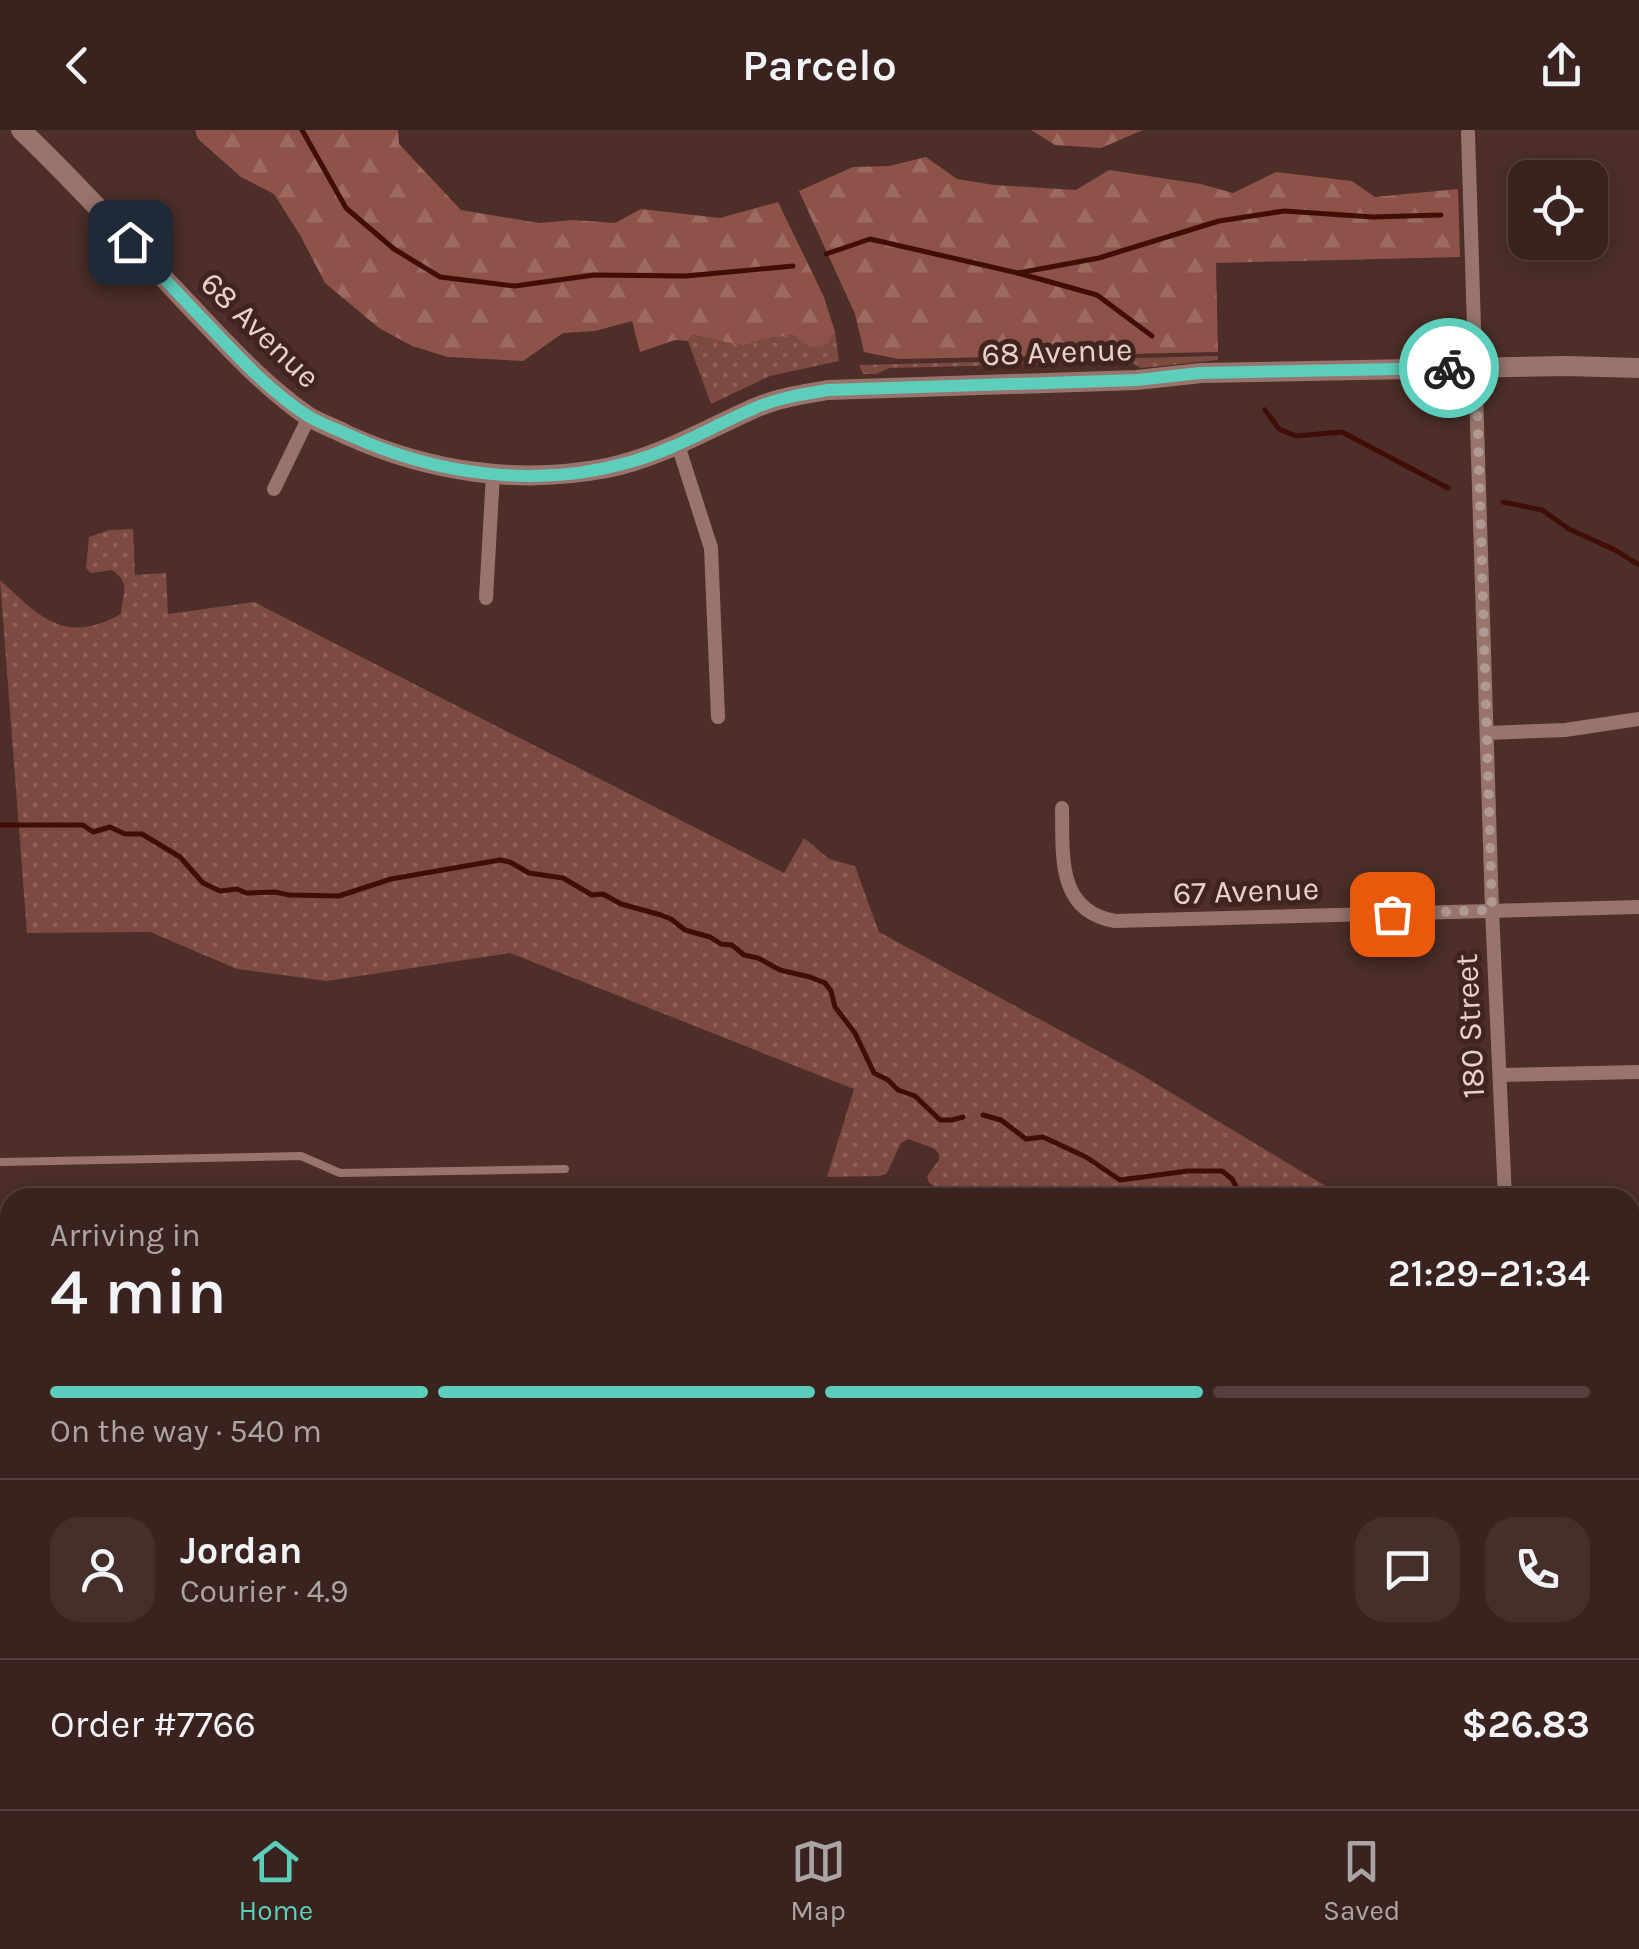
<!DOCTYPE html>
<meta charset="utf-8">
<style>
:root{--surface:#3a221e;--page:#452f2b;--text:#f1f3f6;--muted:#aba4a4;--line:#543f3c;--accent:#5ccebb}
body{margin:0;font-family:Karla,sans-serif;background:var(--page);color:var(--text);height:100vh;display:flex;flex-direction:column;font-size:38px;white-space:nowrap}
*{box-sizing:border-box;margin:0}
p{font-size:32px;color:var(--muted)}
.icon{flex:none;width:55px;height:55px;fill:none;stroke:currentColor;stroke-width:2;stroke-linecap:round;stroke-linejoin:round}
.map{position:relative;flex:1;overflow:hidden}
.sheet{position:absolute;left:0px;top:1058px;width:1640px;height:622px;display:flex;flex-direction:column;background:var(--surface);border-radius:30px 30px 0 0;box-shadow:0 5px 25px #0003,0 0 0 2px var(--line)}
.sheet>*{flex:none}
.tools{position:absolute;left:1508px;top:30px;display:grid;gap:20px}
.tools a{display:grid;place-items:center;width:100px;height:100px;border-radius:20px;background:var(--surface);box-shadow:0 5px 25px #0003,0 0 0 2px var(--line);font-size:50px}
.pin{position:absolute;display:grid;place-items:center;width:85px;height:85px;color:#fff;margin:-42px;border-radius:20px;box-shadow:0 5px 15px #0006}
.courier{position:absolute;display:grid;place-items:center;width:100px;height:100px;margin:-50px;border:8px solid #5ccebb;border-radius:50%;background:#fff;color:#222;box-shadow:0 2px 12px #0007}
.summary em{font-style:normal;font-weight:600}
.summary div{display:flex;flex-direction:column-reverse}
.summary{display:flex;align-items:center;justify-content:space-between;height:170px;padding:0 50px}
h1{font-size:65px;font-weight:600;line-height:75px}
.bar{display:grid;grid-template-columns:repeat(4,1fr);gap:15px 10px;align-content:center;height:120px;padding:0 50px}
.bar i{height:12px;border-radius:8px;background:var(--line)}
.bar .selected{background:var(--accent)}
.bar p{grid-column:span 4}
.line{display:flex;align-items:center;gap:25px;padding:0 50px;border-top:2px solid var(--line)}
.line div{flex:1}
.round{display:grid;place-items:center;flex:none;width:105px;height:105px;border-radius:30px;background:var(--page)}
header{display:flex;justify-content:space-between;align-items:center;height:130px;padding:0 50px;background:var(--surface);font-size:45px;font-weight:600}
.menu{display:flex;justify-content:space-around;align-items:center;height:140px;border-top:2px solid var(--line);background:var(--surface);font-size:28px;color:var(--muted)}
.menu a{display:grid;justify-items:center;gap:5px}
.menu .selected{color:var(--accent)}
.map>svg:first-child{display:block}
.grass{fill:url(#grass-dots)}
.forest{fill:url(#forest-firs)}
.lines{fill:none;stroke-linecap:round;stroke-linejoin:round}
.stream{stroke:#410e07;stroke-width:5}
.lane{stroke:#98746d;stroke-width:8}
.street{stroke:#98746d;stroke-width:14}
.secondary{stroke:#98746d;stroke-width:20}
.done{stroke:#b09893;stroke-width:10;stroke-dasharray:0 18}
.route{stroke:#5ccebb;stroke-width:12}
.labels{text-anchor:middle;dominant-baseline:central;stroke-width:10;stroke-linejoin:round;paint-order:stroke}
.street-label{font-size:32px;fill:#e6d1cd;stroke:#42241e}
</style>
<header><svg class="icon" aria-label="back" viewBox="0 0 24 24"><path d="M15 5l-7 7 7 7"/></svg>Parcelo<svg class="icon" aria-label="share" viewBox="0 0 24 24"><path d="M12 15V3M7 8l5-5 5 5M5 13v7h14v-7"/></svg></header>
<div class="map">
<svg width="1639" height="1679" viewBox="0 0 1639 1679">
<defs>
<pattern id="grass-dots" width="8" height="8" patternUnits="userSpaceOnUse" patternTransform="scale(2.5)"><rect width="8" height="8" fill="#7d4a41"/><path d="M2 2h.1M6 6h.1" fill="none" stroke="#8f635b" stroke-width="1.8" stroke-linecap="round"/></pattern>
<pattern id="forest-firs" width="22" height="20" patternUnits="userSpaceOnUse" patternTransform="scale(2.5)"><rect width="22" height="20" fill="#8d5248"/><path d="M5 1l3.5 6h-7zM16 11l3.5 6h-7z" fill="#9d6a61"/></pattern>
</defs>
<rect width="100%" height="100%" fill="#4d2e28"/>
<g class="grass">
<path d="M835 202 839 231 770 246 711 274 688 211 693 205 744 216 762 209 794 205 825 215Z"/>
<path d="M1218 226V230L1141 238 1131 232 889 238 876 244H863L859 235Z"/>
<path d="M133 399 135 445 166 443 168 484 254 472 784 743 804 708 829 729 855 736 879 802 1135 941 1324 1055 1325 1067H955L929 1053 927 1046 939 1030V1024L935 1019 908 1009 901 1013 887 1043 880 1046 827 1047 854 959 510 823 327 851 237 839 150 802 27 803 0 450C41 488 65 515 121 484 122 463 132 454 112 440L91 443 86 438 89 407 109 400Z"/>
<path d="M1630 1432 1639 1433V1579L1630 1571Z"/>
<path d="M1630 1600 1639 1607V1679H1552L1543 1670H1630Z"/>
</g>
<g class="forest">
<path d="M195 0H398L399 14 461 80 539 93 573 90 615 93 641 79 720 88 778 72 824 167 835 202 826 215 811 218 794 205 762 209 744 216 693 205 688 211 675 210 640 222 632 191 595 201 563 203 523 231 448 227 412 216 379 198 325 153 300 105 274 64 241 47 198 9Z"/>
<path d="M1031 0H1143L1101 18 1055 15Z"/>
<path d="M926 27 957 49 994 55 1076 60 1109 40 1201 54 1233 63 1276 42 1352 51 1375 67 1458 59 1460 127 1216 133 1218 222 898 229 864 222 855 184 799 61 853 37 889 36Z"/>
</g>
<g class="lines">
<g class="stream">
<path d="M302 0 346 78 394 119 440 147 515 156 594 145 686 146 793 136"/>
<path d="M826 124 870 109 1018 143 1097 165 1152 206"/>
<path d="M1018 143 1099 128 1219 91 1284 81 1373 87 1441 85"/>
<path d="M1265 280 1279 299 1296 306 1342 302 1448 358"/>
<path d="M1503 372 1542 380 1569 399 1615 420 1639 435"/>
<path d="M0 695H83L93 702 110 697 125 704H142L180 727 203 753 220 761 237 759 246 763 275 762 289 765 339 766 391 749 500 730 510 732 529 743 563 748 592 765 603 764 621 774 661 785 671 789 685 800 710 807 721 814 732 815 744 825 758 828 780 840 810 847 825 853 831 861 835 877 855 903 874 943 888 950 898 960 915 966 940 990H952L963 987"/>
<path d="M983 985 1001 990 1026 1009 1043 1007 1086 1027 1120 1050 1188 1041H1222L1232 1049 1239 1062 1250 1068"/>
<path d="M1630 1403 1633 1406 1639 1405"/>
</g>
<g class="lane">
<path d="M0 1032 301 1026 340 1043 565 1039"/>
<path d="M402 1670V1679"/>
<path d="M746 1670V1672L760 1670"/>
<path d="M823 1670 824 1679"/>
</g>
<g class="street">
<path d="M1468 3 1492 780 1505 1068"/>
<path d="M678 315 711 418 718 587"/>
<path d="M274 359 309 287"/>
<path d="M486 468 493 344"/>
<path d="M1487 603 1565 600 1639 589"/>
<path d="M1062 678C1063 724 1056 781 1115 791L1639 777"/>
<path d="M1500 945 1639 942"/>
<path d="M0 1348 10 1347"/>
<path d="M1467 1670 1477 1679"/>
<path d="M565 1679 746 1672"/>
<path d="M1148 1679 1164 1670"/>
</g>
<path class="secondary" d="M21 0C80 56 134 117 190 176 227 215 262 254 306 285 318 293 334 298 347 305 429 342 518 355 607 338 660 327 705 300 755 278 778 268 803 264 828 260L1137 250 1201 243 1565 236 1639 238"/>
</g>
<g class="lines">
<path class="done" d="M1392 784 1492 780 1476 237 1449 238"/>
<path class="route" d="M130 112C157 141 185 171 213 200 242 231 272 263 308 286 321 294 336 299 349 305 436 345 537 359 630 332 674 320 713 296 755 278 778 268 803 264 828 260L1137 250 1200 243 1449 238"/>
</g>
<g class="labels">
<g class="street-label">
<text transform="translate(260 200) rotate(44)">68 Avenue</text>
<text transform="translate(1057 222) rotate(-2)">68 Avenue</text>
<text transform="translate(1246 761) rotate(-2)">67 Avenue</text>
<text transform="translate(1470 896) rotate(-93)">180 Street</text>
</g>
</g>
</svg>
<div class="tools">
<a><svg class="icon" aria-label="locate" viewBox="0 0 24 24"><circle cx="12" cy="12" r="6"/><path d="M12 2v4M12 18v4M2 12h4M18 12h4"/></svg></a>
</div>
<div class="pin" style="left:1392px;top:784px;background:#ea580c"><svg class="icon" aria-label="bag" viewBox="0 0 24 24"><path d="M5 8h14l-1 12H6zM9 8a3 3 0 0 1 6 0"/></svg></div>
<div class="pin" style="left:130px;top:112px;background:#1f2937"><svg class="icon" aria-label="home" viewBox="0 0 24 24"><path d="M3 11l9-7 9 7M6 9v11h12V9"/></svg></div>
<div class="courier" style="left:1449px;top:238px"><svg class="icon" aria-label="bike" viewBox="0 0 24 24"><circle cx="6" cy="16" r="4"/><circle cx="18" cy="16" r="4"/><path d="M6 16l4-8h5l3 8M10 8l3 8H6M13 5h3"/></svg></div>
<section class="sheet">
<div class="summary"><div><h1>4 min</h1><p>Arriving in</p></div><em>21:29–21:34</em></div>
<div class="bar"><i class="selected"></i><i class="selected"></i><i class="selected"></i><i></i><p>On the way · 540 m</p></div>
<div class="line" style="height:180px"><a class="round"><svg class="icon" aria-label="person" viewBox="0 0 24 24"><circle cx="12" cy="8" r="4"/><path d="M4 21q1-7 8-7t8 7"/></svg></a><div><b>Jordan</b><p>Courier · 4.9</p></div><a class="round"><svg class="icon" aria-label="chat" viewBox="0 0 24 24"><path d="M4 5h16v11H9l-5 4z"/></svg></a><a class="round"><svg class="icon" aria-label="phone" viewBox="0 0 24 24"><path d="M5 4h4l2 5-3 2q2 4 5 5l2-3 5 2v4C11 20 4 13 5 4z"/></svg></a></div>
<div class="line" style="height:130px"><div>Order #7766</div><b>$26.83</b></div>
</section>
</div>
<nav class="menu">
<a class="selected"><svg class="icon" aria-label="home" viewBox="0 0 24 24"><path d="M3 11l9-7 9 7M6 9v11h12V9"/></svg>Home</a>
<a><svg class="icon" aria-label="map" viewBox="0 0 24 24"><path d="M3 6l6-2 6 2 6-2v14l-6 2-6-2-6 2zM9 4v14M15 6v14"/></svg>Map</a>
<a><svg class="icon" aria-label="saved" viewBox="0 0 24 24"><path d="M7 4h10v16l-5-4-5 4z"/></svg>Saved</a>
</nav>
